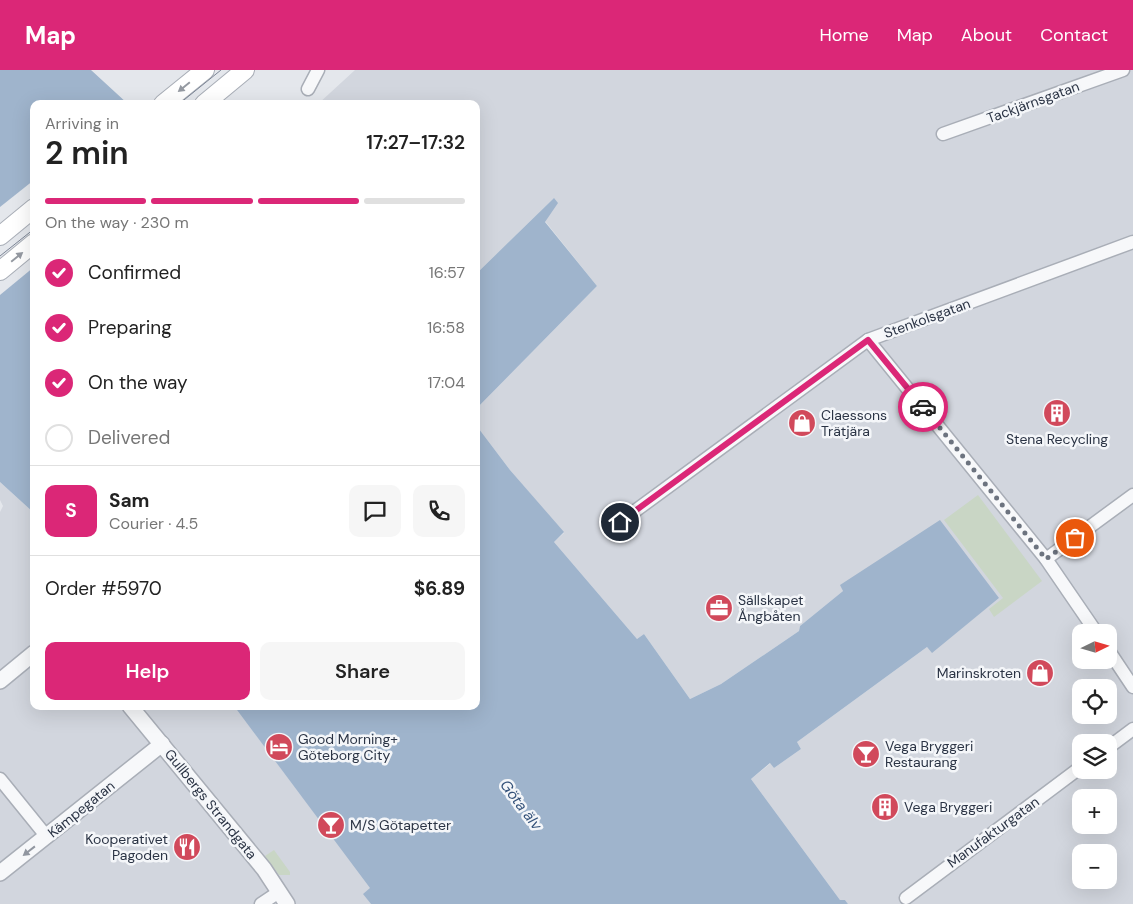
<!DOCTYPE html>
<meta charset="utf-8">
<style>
:root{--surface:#fff;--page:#f6f6f6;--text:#222;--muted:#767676;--line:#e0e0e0;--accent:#db2777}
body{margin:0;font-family:"DM Sans",sans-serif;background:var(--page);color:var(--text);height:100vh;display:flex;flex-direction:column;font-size:19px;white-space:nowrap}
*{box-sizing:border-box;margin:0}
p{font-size:16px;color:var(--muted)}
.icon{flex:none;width:28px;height:28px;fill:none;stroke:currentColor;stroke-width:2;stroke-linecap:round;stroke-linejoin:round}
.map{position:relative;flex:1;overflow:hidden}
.sheet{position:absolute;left:30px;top:30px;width:450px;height:610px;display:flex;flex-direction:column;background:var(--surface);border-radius:10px;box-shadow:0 5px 20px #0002}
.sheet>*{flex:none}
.needle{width:32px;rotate:85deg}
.tools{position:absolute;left:1072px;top:554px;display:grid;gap:10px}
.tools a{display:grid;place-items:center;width:45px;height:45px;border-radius:10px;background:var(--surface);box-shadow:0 5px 20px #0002;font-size:25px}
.pin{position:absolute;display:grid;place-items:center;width:42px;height:42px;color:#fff;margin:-21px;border:2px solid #fff;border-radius:50%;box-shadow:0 1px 5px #0007}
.courier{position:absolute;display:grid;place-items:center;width:50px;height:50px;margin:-25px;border:4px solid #db2777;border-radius:50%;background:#fff;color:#222;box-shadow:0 1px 6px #0007}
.head em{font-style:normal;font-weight:600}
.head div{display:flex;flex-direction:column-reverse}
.head{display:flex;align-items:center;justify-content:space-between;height:85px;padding:0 15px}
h1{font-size:32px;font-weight:600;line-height:38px}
.bar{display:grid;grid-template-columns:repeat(4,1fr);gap:8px 5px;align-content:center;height:60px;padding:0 15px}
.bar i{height:6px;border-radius:4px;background:var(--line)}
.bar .active{background:var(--accent)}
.bar p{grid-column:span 4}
.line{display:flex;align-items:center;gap:12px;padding:0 15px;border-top:1px solid var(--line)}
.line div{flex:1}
.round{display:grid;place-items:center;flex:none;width:52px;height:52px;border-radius:10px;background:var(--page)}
ol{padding:0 15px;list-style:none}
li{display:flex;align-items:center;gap:15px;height:55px}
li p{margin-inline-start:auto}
li .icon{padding:5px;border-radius:50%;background:var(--accent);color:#fff;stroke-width:4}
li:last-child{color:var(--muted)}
li i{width:28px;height:28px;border:2px solid var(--line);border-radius:50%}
.action{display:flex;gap:10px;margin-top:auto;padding:10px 15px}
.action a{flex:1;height:58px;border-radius:10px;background:var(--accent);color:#fff;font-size:20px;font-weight:600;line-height:58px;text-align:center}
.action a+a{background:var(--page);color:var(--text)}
header{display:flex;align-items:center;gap:30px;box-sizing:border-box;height:70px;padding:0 25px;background:var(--accent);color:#fff}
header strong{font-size:24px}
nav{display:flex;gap:28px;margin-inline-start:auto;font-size:18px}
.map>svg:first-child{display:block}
.built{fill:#d2d6de;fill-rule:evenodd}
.green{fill:#c9d6c5}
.water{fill:#9fb4cc}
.pier{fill:#e4e7ec}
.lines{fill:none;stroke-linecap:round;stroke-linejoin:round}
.minor-casing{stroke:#a9aeb7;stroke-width:15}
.tertiary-casing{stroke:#a9aeb7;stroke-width:18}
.secondary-casing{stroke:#a9aeb7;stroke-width:20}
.minor{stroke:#f7f8fa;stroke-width:12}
.tertiary{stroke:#f7f8fa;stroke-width:15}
.secondary{stroke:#fff;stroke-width:18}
.tram{stroke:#7d8696;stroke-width:1}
.oneway{fill:#959aa2}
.oneway2{fill:#9196a0}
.done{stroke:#6c737f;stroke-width:5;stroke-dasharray:0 9}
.route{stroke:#db2777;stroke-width:6}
.labels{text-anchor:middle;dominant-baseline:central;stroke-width:5;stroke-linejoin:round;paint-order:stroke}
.street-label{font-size:14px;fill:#2b3445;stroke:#f4f6f9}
.poi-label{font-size:14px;fill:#2b3445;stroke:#f4f6f9;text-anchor:start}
.water-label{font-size:15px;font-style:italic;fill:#34527a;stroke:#f4f6f9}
</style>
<header>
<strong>Map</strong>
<nav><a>Home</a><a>Map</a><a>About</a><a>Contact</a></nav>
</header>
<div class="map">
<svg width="1133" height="834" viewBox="0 0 1133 834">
<rect width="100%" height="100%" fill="#e4e7ec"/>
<g class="built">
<path d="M355 0H1133V834H848L845 830H840L751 709 771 693 774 698 801 679 797 672 927 577 932 582 999 528 841 515 843 521 800 556 799 561 721 614 690 629 644 564 637 569 554 472 564 463 510 400 476 355V339L597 216 545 151 554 128 476 204V34H318ZM1081 562H1109V590H1081ZM1081 618H1109V645H1081ZM1081 672H1109V700H1081ZM1081 728H1109V755H1081ZM1081 782H1109V810H1081Z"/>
<path d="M0 412 34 443V636H234L371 818 364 824 371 834H0V442L3 436 0 430Z"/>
</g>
<g class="green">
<path d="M978 425 1042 511 994 547 989 539 1003 528 944 450Z"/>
<path d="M274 780 290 802V805H279L265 786Z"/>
</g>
<g class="water">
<path d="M0 0H91L128 34H34V443L0 412Z"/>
<path d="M554 128 558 133 545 152 597 216 476 339V204Z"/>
<path d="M476 355 510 400 564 462 554 472 637 569 644 564 690 629 721 614 799 561 800 556 843 521 840 515 940 450 999 528 932 583 927 577 797 672 801 679 774 698 770 693 751 709 840 830H845L848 834H371L363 824 370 818 234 636H476Z"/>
</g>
<path class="pier" d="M34 110V197L0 225V137Z"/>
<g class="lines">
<g class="minor-casing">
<g id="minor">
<path d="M308 19 318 0"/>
<path d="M943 64 1123 0"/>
<path d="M868 270 1046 489 1096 562"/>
<path d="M620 452 868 270 1133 172"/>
<path d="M1046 489 1133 425"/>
<path d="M1109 581 1133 617"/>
<path d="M1109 677 1133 659"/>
<path d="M0 709 47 767"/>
<path d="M906 828 1081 697"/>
<path d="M261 834 279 822"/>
</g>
</g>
<g class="tertiary-casing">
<g id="tertiary">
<path d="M0 611 34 583"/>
<path d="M130 636 264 799 287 834"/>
<path d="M0 803 162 674"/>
</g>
</g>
<g class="secondary-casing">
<g id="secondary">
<path d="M163 34 205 0"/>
<path d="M204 34 245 0"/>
<path d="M0 166 34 138"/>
<path d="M0 201 34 173"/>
</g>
</g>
<use href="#minor" class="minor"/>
<use href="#tertiary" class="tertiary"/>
<use href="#secondary" class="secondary"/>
<g class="tram">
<path d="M179 34 221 0"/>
<path d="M0 186 34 159"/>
</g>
</g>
<defs><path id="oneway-solid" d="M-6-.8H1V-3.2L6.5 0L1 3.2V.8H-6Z" transform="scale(1.25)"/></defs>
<g class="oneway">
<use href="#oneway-solid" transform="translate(184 17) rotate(141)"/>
<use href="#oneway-solid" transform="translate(17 187) rotate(-39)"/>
</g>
<use class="oneway2" href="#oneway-solid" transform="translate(29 781) rotate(142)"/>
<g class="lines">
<path class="done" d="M923 337 1046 489 1075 468"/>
<path class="route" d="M620 452 868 270 923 337"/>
</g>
<defs>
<g id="building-disc" transform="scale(1.4375)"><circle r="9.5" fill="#d1495b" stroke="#f4f6f9"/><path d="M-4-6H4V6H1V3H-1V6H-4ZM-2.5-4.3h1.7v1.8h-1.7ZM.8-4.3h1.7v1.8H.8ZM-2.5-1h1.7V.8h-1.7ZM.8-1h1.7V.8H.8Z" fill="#fff"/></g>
<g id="shop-disc" transform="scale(1.4375)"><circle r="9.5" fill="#d1495b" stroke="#f4f6f9"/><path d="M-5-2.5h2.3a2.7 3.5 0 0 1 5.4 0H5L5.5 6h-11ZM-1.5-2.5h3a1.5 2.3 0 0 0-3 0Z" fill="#fff"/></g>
<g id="office-disc" transform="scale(1.4375)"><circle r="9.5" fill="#d1495b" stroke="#f4f6f9"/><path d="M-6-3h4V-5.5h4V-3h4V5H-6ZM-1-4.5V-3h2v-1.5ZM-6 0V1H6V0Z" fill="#fff"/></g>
<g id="hotel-disc" transform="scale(1.4375)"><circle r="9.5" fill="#d1495b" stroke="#f4f6f9"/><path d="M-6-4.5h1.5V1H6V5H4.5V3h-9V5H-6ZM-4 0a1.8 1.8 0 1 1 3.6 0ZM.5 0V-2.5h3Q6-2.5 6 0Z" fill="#fff"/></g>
<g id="bar-disc" transform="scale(1.4375)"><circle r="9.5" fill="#d1495b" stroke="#f4f6f9"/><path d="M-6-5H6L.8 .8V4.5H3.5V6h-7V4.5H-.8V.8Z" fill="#fff"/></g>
<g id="restaurant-disc" transform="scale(1.4375)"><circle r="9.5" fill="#d1495b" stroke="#f4f6f9"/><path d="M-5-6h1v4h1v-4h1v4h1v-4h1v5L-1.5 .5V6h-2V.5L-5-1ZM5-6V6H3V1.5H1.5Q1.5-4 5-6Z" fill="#fff"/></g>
</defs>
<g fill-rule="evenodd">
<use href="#building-disc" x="1057" y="343"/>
<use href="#shop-disc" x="802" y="353"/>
<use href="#office-disc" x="719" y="538"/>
<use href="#shop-disc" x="1040" y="603"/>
<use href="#hotel-disc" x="279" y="677"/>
<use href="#bar-disc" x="866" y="684"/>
<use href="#building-disc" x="885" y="737"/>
<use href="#bar-disc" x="331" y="755"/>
<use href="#restaurant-disc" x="187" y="777"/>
</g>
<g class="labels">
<g class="street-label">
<text transform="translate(1033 32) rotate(-20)">Tackjärnsgatan</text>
<text transform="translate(927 248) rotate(-20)">Stenkolsgatan</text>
<text transform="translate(211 734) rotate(51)">Gullbergs Strandgata</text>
<text transform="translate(81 739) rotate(-39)">Kämpegatan</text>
<text transform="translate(993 762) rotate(-36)">Manufakturgatan</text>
</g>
<g class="poi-label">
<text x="821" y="345">Claessons<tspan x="821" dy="16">Trätjära</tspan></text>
<text x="1057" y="369" text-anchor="middle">Stena Recycling</text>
<text x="738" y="530">Sällskapet<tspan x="738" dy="16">Ångbåten</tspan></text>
<text x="1021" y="603" text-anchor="end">Marinskroten</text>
<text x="298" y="669">Good Morning+<tspan x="298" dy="16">Göteborg City</tspan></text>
<text x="885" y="676">Vega Bryggeri<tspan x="885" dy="16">Restaurang</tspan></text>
<text x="904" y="737">Vega Bryggeri</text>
<text x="350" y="755">M/S Götapetter</text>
<text x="168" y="769" text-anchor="end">Kooperativet<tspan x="168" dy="16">Pagoden</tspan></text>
</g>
<g class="water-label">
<text transform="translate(521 735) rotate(53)">Göta älv</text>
</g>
</g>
</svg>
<div class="tools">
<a><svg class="needle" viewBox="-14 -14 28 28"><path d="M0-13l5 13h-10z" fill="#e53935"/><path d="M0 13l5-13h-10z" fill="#767676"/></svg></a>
<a><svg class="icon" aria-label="locate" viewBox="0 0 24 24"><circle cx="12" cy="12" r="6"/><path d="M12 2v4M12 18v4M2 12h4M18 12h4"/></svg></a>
<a><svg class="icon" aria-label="layers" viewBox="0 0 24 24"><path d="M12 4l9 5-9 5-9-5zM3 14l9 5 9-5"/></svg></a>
<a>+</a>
<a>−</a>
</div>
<div class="pin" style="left:1075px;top:468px;background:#ea580c"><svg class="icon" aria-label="bag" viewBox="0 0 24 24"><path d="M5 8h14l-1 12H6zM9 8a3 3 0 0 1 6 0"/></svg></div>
<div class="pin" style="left:620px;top:452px;background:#1f2937"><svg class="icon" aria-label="home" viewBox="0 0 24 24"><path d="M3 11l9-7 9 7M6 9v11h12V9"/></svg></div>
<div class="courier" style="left:923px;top:337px"><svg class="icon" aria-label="car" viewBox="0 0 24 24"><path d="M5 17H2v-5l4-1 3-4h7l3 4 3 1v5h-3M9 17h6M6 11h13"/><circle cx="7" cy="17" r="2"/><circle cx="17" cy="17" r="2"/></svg></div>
<section class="sheet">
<div class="head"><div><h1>2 min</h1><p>Arriving in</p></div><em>17:27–17:32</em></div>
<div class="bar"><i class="active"></i><i class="active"></i><i class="active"></i><i></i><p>On the way · 230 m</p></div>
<ol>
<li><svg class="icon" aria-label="check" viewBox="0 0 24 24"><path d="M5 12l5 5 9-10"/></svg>Confirmed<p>16:57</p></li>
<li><svg class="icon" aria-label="check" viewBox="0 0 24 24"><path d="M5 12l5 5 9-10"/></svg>Preparing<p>16:58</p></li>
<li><svg class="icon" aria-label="check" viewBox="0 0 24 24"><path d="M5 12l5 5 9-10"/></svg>On the way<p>17:04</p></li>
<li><i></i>Delivered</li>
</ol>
<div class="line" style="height:90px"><b class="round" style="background:var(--accent);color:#fff">S</b><div><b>Sam</b><p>Courier · 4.5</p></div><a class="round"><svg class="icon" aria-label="chat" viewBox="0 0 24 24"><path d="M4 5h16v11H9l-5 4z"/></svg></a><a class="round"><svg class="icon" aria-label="phone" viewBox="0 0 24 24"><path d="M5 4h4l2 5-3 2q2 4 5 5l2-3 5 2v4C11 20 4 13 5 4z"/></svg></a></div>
<div class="line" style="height:65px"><div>Order #5970</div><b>$6.89</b></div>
<div class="action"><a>Help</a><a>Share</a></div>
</section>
</div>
